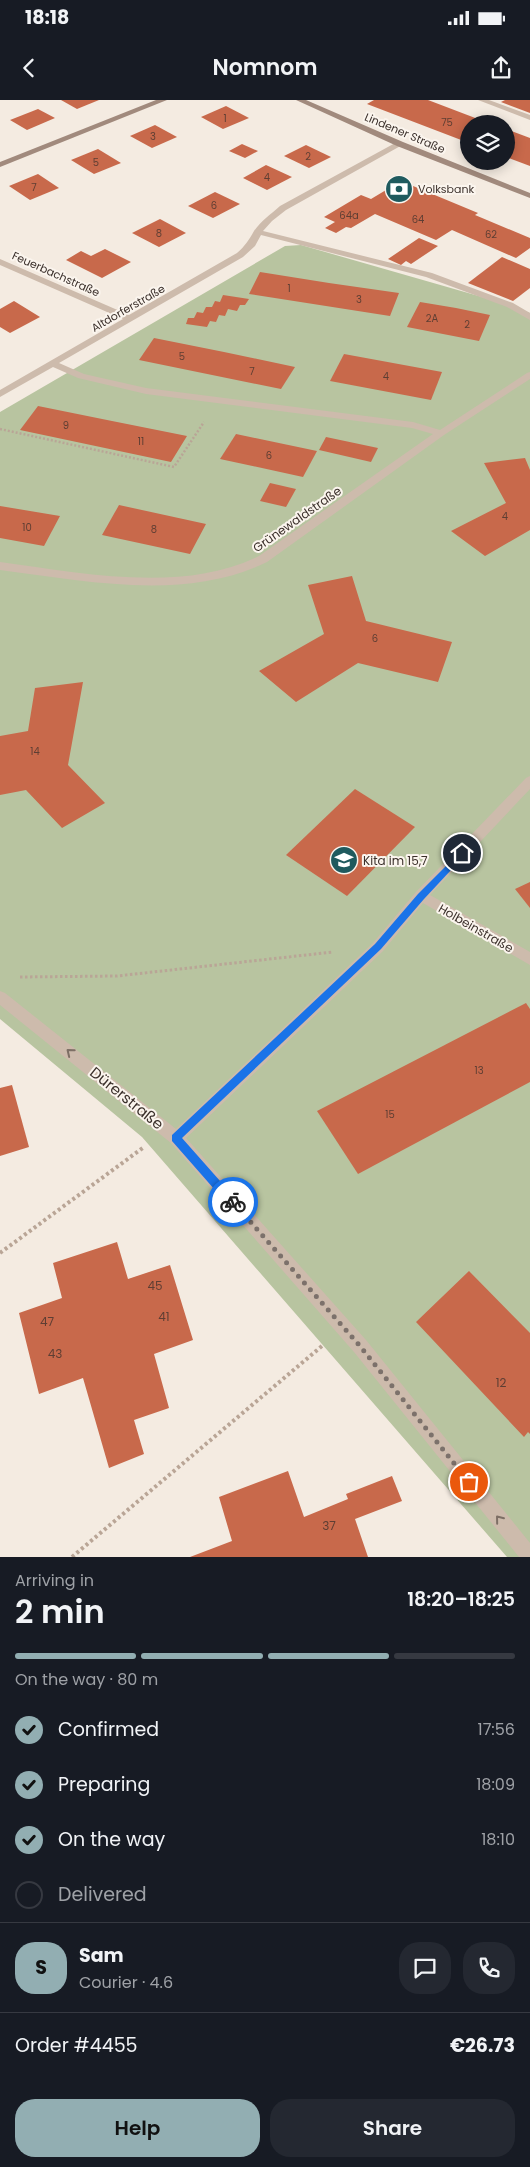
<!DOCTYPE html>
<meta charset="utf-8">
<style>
:root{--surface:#171b24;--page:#242831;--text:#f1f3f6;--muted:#9ea1a6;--line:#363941;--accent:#92aeb2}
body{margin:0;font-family:Poppins,sans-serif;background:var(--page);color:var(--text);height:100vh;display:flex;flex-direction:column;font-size:19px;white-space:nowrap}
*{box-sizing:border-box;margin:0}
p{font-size:16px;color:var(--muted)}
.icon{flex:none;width:28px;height:28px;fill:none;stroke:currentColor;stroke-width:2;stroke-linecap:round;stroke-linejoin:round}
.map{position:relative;height:1457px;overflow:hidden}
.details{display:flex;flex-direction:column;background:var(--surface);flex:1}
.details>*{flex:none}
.buttons{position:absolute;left:460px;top:15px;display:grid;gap:10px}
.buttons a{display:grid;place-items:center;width:55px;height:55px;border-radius:50%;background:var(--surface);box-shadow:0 2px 12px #0003;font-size:25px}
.pin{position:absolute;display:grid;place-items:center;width:42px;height:42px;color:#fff;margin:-21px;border:2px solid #fff;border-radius:50%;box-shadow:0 1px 5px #0007}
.courier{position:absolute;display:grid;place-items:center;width:50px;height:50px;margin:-25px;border:4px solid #1a73e8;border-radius:50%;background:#fff;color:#222;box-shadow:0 1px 6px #0007}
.head em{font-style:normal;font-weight:600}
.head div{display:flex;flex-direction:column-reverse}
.head{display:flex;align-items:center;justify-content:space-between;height:85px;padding:0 15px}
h1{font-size:32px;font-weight:600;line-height:38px}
.bar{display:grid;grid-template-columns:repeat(4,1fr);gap:8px 5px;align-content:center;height:60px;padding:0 15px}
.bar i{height:6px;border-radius:4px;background:var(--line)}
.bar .selected{background:var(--accent)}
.bar p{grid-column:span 4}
.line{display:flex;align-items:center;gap:12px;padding:0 15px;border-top:1px solid var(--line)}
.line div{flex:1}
.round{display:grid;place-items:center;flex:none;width:52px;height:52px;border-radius:20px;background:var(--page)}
ol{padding:0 15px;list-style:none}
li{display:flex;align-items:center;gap:15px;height:55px}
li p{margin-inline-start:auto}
li .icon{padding:5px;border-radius:50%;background:var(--accent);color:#111;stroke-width:4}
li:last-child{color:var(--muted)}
li i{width:28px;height:28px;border:2px solid var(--line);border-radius:50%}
.primary-button{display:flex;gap:10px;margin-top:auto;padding:10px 15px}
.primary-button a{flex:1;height:58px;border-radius:20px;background:var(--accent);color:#111;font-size:20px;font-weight:600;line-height:58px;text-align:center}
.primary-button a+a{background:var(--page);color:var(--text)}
.status{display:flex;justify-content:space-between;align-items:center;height:35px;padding:0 25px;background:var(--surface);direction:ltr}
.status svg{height:14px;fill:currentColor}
header{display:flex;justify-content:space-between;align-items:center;height:65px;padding:0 15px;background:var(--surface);font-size:22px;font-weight:600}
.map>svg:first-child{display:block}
.green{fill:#b8c4a0}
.building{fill:#c8694b}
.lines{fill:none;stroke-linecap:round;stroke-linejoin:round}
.path-far2{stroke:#b9a596;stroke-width:2.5;stroke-dasharray:2 2;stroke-linecap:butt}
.path-far1{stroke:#b9a596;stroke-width:3;stroke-dasharray:2.5 2.5;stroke-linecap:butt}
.path{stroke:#b9a596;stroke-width:4;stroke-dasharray:3 3;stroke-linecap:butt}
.lane{fill:#cdbbac;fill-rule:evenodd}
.street{fill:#cdbbac;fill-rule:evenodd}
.secondary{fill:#a18a7d;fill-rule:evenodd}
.oneway{stroke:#7d6f65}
.route{fill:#1a73e8}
.done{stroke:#7c716b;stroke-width:5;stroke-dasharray:0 9}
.labels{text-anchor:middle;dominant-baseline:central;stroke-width:4;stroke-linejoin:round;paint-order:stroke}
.number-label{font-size:10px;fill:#5e3e33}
.far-street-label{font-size:11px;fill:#3b302b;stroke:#fbf5ee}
.far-poi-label{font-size:11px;fill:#3b302b;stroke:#fbf5ee;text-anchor:start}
.street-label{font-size:12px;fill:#3b302b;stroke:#fbf5ee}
.poi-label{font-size:12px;fill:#3b302b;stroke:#fbf5ee;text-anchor:start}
.near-number-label{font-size:12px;fill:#5e3e33}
.near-street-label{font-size:15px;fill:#3b302b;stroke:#fbf5ee}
</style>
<div class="status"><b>18:18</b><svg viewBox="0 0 49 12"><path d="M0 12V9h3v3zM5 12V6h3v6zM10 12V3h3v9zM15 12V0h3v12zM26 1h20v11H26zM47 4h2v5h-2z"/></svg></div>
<header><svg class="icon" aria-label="back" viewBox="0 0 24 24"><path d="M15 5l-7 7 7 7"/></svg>Nomnom<svg class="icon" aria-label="share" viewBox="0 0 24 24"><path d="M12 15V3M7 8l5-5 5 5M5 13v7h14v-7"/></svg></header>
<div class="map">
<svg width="530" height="1457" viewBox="0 0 530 1457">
<rect width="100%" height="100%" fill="#f4ebe1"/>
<path class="green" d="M301 145 510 205 530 213V1457H507L142 1037 0 919V312L285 146Z"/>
<g class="building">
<path d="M61 0H99L77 9Z"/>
<path d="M374 0H428L491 24H469V43L367 4Z"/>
<path d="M505 0H530V13L501 2Z"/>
<path d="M226 6 249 18 223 29 201 17Z"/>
<path d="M38 9 55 18 27 30 10 20Z"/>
<path d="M155 25 177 37 152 48 130 36Z"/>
<path d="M506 29 530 38V66L506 57Z"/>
<path d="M242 44 258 51 245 58 229 51Z"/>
<path d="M306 45 331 57 309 68 284 56Z"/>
<path d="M98 49 121 63 94 74 71 60Z"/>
<path d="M266 65 292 77 267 90 243 78Z"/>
<path d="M38 74 59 88 30 100 9 86Z"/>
<path d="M401 81 478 113 475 115 530 138V148L516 158 452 130 436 140 375 114 351 128 346 127 336 133 325 128 335 122 324 117 361 95 371 99Z"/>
<path d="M215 92 240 104 213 118 188 106Z"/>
<path d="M160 119 186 133 159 147 132 133Z"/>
<path d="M419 138 438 146 411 164 406 161 401 165 388 159Z"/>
<path d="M105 149 131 162 102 178 66 160 81 151 91 156Z"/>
<path d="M502 157 530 169V188L513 201 468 183Z"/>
<path d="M260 172 329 183 399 193 390 216 249 194Z"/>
<path d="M223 195 249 199 245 205H240L237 211 228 209 225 216 219 215 216 222 210 221 207 227 186 224 188 218H194L197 212 203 213 206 207H212L215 201 220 202Z"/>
<path d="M14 201 40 217 10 233 0 227V209Z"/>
<path d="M420 202 456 208 490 215 479 241 407 227Z"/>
<path d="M154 238 224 252 295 267 281 289 139 260Z"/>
<path d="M344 254 442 272 431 300 330 281Z"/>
<path d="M38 306 112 321 187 336 171 362 20 330Z"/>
<path d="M236 334 317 351 303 377 220 359Z"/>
<path d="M326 337 378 348 371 362 319 350Z"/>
<path d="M525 358 530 370V430L485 456 451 431 506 403 484 363Z"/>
<path d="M270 383 296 389 286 407 260 401Z"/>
<path d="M119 405 206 424 190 454 102 435Z"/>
<path d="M0 406 60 416 44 446 0 438Z"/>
<path d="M352 476 366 521 452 542 438 582 358 563 296 602 259 571 324 534 308 485Z"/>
<path d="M83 582 68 665 105 703 62 728 26 690 0 695V636L28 631 35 588Z"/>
<path d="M355 689 415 727 347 796 286 755Z"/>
<path d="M530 782V808L515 789Z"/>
<path d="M526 903 530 909V982L358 1074 317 1011Z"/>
<path d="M12 985 29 1047 0 1056V988Z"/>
<path d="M117 1142 128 1179 170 1165 193 1240 154 1254 169 1308 134 1320 144 1354 109 1368 83 1278 39 1294 19 1213 62 1198 53 1163Z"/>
<path d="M469 1171 530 1233V1334L528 1332 524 1337 416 1222Z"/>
<path d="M288 1371 304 1417 348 1399 346 1394 392 1376 402 1401 355 1419 368 1457H190L232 1441 219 1397Z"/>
</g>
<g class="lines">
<path class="path-far2" d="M0 329 174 367 204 322"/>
<path class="path-far1" d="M20 877 117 876 333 852"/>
<g class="path">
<path d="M0 1153 144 1047"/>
<path d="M72 1457 322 1246"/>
</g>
<path class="lane" d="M478 0H489L530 15V20Z"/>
<g class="street">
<path d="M397 42 404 44 286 110 272 121 263 131 432 173 513 203 530 213V220L507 207 426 177 261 135 255 146 243 157 59 263 84 274 146 288 413 322 440 330 527 273 530 272V279L444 335 267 462C186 502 86 481 0 470V462C81 473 183 494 259 456L433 334 412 328 146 294 78 278 53 267 0 297V290L123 219 0 165V159L129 215 237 153C245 146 249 140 254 131 261 121 271 114 280 106Z"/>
<path d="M530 676V689L430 795 530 852V865L423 803 383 851 186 1038 366 1240 530 1443V1457H519L354 1252 171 1043 0 905V891L5 893 176 1029 373 843 416 792 526 678Z"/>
</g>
<g class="secondary">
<path d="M156 0H167L0 67V62Z"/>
<path d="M296 0H306L403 42 530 93V98L397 46Z"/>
</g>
</g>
<defs><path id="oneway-chevron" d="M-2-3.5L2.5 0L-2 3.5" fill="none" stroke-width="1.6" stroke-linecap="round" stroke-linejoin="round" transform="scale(1.25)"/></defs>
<g class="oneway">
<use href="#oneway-chevron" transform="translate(70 952) rotate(-141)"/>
<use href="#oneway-chevron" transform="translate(499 1419) rotate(-129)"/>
</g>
<path class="route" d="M462 750 466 753 465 755 424 799 381 849 182 1038 236 1099V1106H229L172 1041V1035L375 844 418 794Z"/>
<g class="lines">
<path class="done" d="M233 1102 360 1246 469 1382"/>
</g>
<defs>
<g id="bank-disc" transform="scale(1.4375)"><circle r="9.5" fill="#1f5a5e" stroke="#fbf5ee"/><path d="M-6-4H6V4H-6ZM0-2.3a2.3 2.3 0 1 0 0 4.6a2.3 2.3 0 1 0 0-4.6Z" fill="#fff"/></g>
<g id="school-disc" transform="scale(1.4375)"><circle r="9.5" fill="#1f5a5e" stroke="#fbf5ee"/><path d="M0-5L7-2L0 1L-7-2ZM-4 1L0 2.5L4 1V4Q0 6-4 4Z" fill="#fff"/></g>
</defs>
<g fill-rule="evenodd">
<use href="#bank-disc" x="399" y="89"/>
<use href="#school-disc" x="344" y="760"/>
</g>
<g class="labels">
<g class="number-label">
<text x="225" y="18">1</text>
<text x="447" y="22">75</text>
<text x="153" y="36">3</text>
<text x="308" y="56">2</text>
<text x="96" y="62">5</text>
<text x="267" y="77">4</text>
<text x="34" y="87">7</text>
<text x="214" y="105">6</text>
<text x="349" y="115">64a</text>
<text x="418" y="119">64</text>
<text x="159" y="133">8</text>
<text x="491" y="134">62</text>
<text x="289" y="188">1</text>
<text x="359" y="199">3</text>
<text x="432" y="218">2A</text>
<text x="467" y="224">2</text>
<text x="182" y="256">5</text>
<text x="252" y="271">7</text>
<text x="386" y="276">4</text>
<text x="66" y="325">9</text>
<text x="141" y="341">11</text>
<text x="269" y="355">6</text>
<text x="505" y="416">4</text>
<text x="27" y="427">10</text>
<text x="154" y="429">8</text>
<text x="375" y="538">6</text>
<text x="35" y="651">14</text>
<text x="479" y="970">13</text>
<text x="390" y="1014">15</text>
</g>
<g class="far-street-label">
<text transform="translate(405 33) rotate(23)">Lindener Straße</text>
<text transform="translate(56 174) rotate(24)">Feuerbachstraße</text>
<text transform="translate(128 208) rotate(-30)">Altdorferstraße</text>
</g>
<g class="far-poi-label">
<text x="418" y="89">Volksbank</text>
</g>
<g class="street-label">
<text transform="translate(297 419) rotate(-35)">Grünewaldstraße</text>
<text transform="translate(476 828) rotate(30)">Holbeinstraße</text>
</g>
<g class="poi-label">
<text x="363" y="760">Kita im 15,7</text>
</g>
<g class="near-number-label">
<text x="155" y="1185">45</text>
<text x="164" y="1216">41</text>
<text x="47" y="1221">47</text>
<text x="55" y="1253">43</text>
<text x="501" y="1282">12</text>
<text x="329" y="1425">37</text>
</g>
<g class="near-street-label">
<text transform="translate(127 998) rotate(39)">Dürerstraße</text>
</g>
</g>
</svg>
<div class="buttons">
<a><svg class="icon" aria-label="layers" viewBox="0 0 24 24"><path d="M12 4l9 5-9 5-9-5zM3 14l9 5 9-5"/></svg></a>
</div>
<div class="pin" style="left:469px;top:1382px;background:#ea580c"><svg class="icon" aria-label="bag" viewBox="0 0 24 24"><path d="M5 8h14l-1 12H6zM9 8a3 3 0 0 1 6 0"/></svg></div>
<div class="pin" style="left:462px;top:753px;background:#1f2937"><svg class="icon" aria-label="home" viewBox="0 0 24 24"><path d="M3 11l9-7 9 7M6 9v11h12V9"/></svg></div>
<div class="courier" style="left:233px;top:1102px"><svg class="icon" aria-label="bike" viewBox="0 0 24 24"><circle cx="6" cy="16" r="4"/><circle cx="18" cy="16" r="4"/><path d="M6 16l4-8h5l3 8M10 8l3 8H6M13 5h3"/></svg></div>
</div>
<section class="details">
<div class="head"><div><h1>2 min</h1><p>Arriving in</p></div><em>18:20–18:25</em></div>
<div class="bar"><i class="selected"></i><i class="selected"></i><i class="selected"></i><i></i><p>On the way · 80 m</p></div>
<ol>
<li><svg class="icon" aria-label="check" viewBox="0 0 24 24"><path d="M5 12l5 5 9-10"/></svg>Confirmed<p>17:56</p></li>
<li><svg class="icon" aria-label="check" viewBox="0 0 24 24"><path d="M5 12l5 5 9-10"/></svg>Preparing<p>18:09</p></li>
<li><svg class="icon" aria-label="check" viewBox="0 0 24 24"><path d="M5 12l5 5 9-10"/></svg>On the way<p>18:10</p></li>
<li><i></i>Delivered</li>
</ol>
<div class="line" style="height:90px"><b class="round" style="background:var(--accent);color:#111">S</b><div><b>Sam</b><p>Courier · 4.6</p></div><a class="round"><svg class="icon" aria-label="chat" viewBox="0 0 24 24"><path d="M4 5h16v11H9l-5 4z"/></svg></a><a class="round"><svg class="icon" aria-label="phone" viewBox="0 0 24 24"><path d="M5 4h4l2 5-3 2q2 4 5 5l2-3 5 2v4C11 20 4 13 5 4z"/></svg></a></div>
<div class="line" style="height:65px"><div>Order #4455</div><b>€26.73</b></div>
<div class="primary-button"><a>Help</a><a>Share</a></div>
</section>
